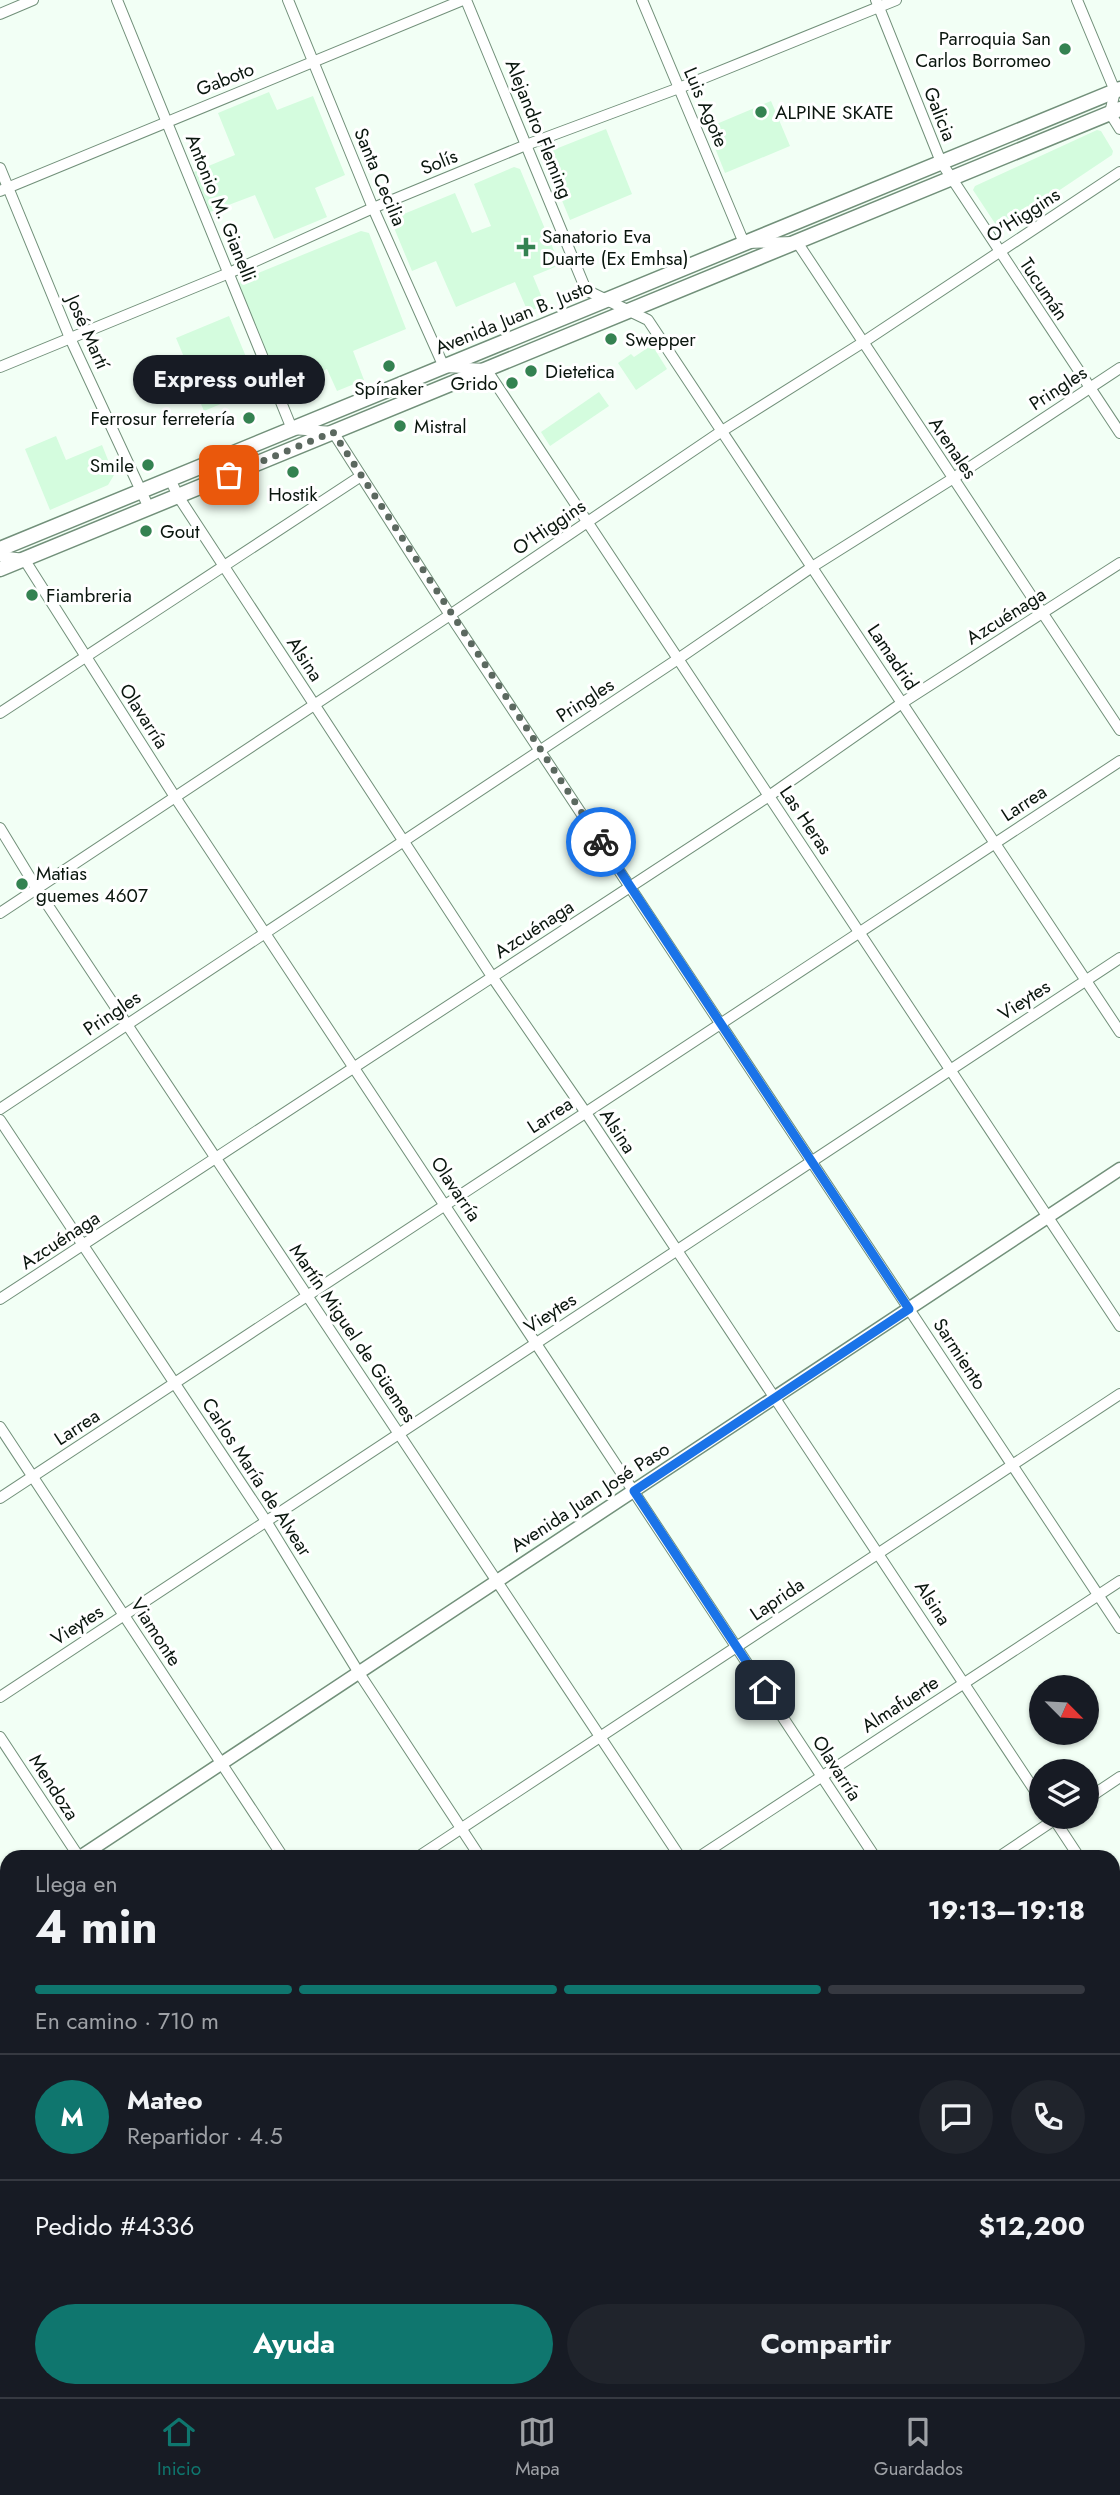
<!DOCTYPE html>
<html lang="es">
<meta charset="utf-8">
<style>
:root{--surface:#171b24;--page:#20242c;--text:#f1f3f6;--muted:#9ea1a6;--line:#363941;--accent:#0f766e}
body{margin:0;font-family:Jost,sans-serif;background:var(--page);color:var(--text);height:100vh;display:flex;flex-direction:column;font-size:26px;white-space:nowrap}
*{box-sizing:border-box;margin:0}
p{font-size:23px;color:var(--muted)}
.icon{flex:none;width:38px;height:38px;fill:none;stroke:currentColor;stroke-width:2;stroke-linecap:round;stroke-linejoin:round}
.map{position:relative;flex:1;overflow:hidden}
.details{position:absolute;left:0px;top:1850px;width:1120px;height:548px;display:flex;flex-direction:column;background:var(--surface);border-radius:21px 21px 0 0;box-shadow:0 2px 5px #0004}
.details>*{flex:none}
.needle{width:46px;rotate:114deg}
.tools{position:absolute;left:1029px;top:1675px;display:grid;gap:14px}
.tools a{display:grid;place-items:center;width:70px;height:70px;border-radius:50%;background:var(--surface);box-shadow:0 2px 5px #0004;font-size:35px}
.pin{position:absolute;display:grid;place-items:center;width:60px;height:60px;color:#fff;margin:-30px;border-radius:14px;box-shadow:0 4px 10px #0006}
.courier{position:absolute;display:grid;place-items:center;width:70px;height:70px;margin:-35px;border:5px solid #1a73e8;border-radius:50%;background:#fff;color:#222;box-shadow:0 2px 9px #0007}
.bubble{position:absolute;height:49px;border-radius:24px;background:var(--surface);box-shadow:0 2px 5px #0004;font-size:23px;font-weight:700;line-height:49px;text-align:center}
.headline em{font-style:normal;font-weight:700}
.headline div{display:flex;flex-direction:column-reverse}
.headline{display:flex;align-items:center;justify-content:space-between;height:119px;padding:0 35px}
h1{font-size:46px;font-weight:700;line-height:52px}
.bar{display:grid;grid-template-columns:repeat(4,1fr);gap:10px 7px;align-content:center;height:84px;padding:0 35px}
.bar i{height:9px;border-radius:5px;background:var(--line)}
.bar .active{background:var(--accent)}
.bar p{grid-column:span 4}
.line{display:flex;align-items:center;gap:18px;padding:0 35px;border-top:2px solid var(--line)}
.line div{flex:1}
.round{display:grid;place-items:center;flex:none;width:74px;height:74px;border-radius:37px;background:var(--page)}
.primary-button{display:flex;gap:14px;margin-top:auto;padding:14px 35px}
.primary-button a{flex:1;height:80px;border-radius:42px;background:var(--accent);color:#fff;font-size:28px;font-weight:700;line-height:80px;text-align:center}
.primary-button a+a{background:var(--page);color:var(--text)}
.tab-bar{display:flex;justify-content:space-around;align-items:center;height:98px;border-top:2px solid var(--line);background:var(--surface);font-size:19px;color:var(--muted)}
.tab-bar a{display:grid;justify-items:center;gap:4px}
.tab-bar .active{color:var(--accent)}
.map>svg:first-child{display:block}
.built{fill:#d4fcde}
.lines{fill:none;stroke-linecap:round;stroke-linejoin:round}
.street-casing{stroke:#72907a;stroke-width:12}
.secondary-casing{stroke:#72907a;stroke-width:15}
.primary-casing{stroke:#72907a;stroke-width:17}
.street{stroke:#fff;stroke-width:10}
.secondary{stroke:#fff;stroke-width:12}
.primary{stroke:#fff;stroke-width:14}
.done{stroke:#5b685f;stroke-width:7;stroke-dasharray:0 12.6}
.route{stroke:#1a73e8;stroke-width:9}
.poi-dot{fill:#348251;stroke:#fff;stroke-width:2.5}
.labels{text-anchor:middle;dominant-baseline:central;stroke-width:6;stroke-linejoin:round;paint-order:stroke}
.poi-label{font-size:19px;fill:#0a160e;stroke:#fff;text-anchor:start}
.street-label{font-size:19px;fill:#0a160e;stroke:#fff}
</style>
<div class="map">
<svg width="1120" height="2397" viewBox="0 0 1120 2397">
<rect width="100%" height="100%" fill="#f2fff5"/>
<g class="built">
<path d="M269 92 277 110 313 96 345 175 315 188 327 217 274 239 255 195 210 212 194 172 235 155 218 113Z"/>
<path d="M771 101 790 146 725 173 707 128Z"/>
<path d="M606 129 632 194 570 220 543 154Z"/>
<path d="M1097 130 1101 131 1113 151 1112 155 1003 228H998L973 190 975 186Z"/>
<path d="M514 167 520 169 560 265 533 276 545 305 528 312 515 282 456 307 436 261 412 271 392 223 394 218 455 193 472 233 491 226 474 184Z"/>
<path d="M361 231 369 233 406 329 353 351 364 380 337 391 327 369 281 388 239 284 241 280Z"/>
<path d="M229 316 259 388 204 411 193 385 170 394 164 379 189 369 176 338Z"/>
<path d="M652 345 667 369 636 390 618 363 631 354 634 357Z"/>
<path d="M599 392 609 406 550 446 541 432Z"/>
<path d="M56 436 66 460 102 445 114 475 108 485 50 510 25 449Z"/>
</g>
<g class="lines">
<g class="street-casing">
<g id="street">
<path d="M117 0 292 429 333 432 450 615 1120 1628"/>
<path d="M288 0 373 208 444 367 486 369 1120 1326"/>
<path d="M466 0 586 290 648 320 1120 1032"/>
<path d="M642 0 744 243 797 242 1120 730"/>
<path d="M876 0 941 162 1120 433"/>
<path d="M1077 0 1115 91 1110 113 1120 129"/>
<path d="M0 14 33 0"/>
<path d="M0 168 70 338 149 508"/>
<path d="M0 191 463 0"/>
<path d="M0 367 229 273 373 208 526 145 679 88 896 0"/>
<path d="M170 479 178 496 493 978 586 1113 1041 1800"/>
<path d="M0 556 24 559 175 797 875 1857"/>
<path d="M0 713 361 476"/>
<path d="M0 828 37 889 680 1857"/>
<path d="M0 913 450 615 722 431 862 343 1120 172"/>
<path d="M0 1109 678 659 812 567 952 479 1120 368"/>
<path d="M0 1120 266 1521 359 1673 480 1857"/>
<path d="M0 1299 769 796 902 703 1120 563"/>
<path d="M0 1427 283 1857"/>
<path d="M0 1498 1120 761"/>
<path d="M0 1697 1120 958"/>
<path d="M0 1737 79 1857"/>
<path d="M1087 1799 1120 1777"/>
<path d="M1052 1816 1079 1857"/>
<path d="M418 1857 1120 1394"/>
<path d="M699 1857 1120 1581"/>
<path d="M999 1857 1060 1816"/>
<path d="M1113 1909 1120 1920"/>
<path d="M1113 1988 1120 1983"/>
<path d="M0 2032 7 2042"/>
<path d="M0 2130 7 2126"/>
<path d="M1113 2175 1120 2171"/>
<path d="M1113 2217 1120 2227"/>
<path d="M0 2319 7 2330"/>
<path d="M1113 2377 1120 2373"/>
<path d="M47 2390 51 2397"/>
<path d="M237 2390 242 2397"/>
<path d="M432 2390 437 2397"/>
<path d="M635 2390 639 2397"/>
<path d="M832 2390 837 2397"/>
<path d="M1031 2390 1035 2397"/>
<path d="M182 2397 191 2390"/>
<path d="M492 2397 503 2390"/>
<path d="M776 2397 786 2390"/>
<path d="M1083 2397 1093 2390"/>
</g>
</g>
<g class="secondary-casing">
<g id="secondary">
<path d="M80 1857 1120 1169"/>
<path d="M0 1910 7 1905"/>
</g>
</g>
<g class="primary-casing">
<g id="primary">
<path d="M0 549 1120 89"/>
<path d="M0 569 1120 109"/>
</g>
</g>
<use href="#street" class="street"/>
<use href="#secondary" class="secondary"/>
<use href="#primary" class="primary"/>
</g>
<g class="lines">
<path class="done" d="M229 475 333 432 601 842"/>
<path class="route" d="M601 842 909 1309 634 1491 765 1690"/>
</g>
<g class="poi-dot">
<circle cx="1065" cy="49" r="7"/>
<circle cx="761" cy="112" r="7"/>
<path d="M522.5 236.5h7v7h7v7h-7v7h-7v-7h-7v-7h7z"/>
<circle cx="611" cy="339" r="7"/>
<circle cx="389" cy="366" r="7"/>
<circle cx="531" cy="371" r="7"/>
<circle cx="512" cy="383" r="7"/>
<circle cx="249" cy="418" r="7"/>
<circle cx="400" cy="426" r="7"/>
<circle cx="148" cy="465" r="7"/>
<circle cx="293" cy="472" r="7"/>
<circle cx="146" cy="531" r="7"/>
<circle cx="32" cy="595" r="7"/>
<circle cx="22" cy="884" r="7"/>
</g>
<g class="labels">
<g class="poi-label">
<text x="1051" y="38" text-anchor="end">Parroquia San<tspan x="1051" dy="22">Carlos Borromeo</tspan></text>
<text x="775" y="112">ALPINE SKATE</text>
<text x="542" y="236">Sanatorio Eva<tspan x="542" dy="22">Duarte (Ex Emhsa)</tspan></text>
<text x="625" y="339">Swepper</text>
<text x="545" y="371">Dietetica</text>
<text x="498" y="383" text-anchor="end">Grido</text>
<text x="389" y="388" text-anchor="middle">Spínaker</text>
<text x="235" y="418" text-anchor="end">Ferrosur ferretería</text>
<text x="414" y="426">Mistral</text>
<text x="134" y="465" text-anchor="end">Smile</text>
<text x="293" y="494" text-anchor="middle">Hostik</text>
<text x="160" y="531">Gout</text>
<text x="46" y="595">Fiambreria</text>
<text x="36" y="873">Matias<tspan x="36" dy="22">guemes 4607</tspan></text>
</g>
<g class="street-label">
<text transform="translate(225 79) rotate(-22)">Gaboto</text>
<text transform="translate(706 107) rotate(67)">Luis Agote</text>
<text transform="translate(940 114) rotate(68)">Galicia</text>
<text transform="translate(539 129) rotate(68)">Alejandro Fleming</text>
<text transform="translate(439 162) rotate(-22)">Solís</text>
<text transform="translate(380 177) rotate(67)">Santa Cecilia</text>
<text transform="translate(221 208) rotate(68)">Antonio M. Gianelli</text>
<text transform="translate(1023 215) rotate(-33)">O'Higgins</text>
<text transform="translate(1044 289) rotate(56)">Tucumán</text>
<text transform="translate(514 317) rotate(-22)">Avenida Juan B. Justo</text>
<text transform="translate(88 332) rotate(66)">José Martí</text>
<text transform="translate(1058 388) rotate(-33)">Pringles</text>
<text transform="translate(953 448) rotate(56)">Arenales</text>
<text transform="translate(549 527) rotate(-34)">O'Higgins</text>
<text transform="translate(1006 616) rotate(-32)">Azcuénaga</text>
<text transform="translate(893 657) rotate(56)">Lamadrid</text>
<text transform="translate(305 659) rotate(57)">Alsina</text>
<text transform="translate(585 700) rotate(-33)">Pringles</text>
<text transform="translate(144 716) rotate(57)">Olavarría</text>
<text transform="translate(1024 803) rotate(-33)">Larrea</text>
<text transform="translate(806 820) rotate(56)">Las Heras</text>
<text transform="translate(534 929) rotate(-33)">Azcuénaga</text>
<text transform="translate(1024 1000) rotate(-33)">Vieytes</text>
<text transform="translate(112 1013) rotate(-34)">Pringles</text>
<text transform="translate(550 1115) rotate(-33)">Larrea</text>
<text transform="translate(618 1131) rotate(57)">Alsina</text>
<text transform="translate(456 1189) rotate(56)">Olavarría</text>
<text transform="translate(60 1240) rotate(-33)">Azcuénaga</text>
<text transform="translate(550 1313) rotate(-33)">Vieytes</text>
<text transform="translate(353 1333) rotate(56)">Martín Miguel de Güemes</text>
<text transform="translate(960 1354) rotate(57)">Sarmiento</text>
<text transform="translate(77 1427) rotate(-33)">Larrea</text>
<text transform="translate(257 1477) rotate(57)">Carlos María de Alvear</text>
<text transform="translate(590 1497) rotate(-33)">Avenida Juan José Paso</text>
<text transform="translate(777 1599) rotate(-34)">Laprida</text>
<text transform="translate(933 1603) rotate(57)">Alsina</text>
<text transform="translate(77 1625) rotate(-33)">Vieytes</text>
<text transform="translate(156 1632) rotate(57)">Viamonte</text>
<text transform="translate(900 1704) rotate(-33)">Almafuerte</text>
<text transform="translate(837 1768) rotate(57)">Olavarría</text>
<text transform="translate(54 1787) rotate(57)">Mendoza</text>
</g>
</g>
</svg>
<div class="tools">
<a><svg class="needle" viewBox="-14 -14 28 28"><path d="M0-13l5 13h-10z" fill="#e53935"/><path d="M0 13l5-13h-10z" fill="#9ea1a6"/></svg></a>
<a><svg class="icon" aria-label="layers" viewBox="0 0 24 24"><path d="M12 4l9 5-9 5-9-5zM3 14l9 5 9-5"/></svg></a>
</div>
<div class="pin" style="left:229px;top:475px;background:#ea580c"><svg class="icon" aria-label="bag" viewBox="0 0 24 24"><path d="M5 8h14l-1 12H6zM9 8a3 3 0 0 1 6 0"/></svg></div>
<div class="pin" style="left:765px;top:1690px;background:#1f2937"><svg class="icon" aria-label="home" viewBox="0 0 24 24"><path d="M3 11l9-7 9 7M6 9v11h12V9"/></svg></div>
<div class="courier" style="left:601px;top:842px"><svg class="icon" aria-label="bike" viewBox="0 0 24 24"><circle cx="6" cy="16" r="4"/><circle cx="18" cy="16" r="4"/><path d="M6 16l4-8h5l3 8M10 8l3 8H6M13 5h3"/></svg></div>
<div class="bubble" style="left:133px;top:355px;width:192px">Express outlet</div>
<section class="details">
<div class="headline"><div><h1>4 min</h1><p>Llega en</p></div><em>19:13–19:18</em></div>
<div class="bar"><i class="active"></i><i class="active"></i><i class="active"></i><i></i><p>En camino · 710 m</p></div>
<div class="line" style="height:126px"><b class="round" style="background:var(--accent);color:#fff">M</b><div><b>Mateo</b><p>Repartidor · 4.5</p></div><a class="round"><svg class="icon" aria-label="chat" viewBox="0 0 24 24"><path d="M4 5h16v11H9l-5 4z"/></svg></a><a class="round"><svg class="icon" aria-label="phone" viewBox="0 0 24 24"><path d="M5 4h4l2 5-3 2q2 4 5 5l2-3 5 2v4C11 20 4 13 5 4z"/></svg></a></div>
<div class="line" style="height:91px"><div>Pedido #4336</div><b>$12,200</b></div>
<div class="primary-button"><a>Ayuda</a><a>Compartir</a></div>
</section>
</div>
<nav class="tab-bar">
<a class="active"><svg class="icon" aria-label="home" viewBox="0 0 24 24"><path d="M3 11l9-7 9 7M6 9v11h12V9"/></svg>Inicio</a>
<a><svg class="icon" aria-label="map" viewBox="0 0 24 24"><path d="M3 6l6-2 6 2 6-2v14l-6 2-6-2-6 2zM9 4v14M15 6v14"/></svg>Mapa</a>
<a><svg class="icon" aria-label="saved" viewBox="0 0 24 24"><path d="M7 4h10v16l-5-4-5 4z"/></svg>Guardados</a>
</nav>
